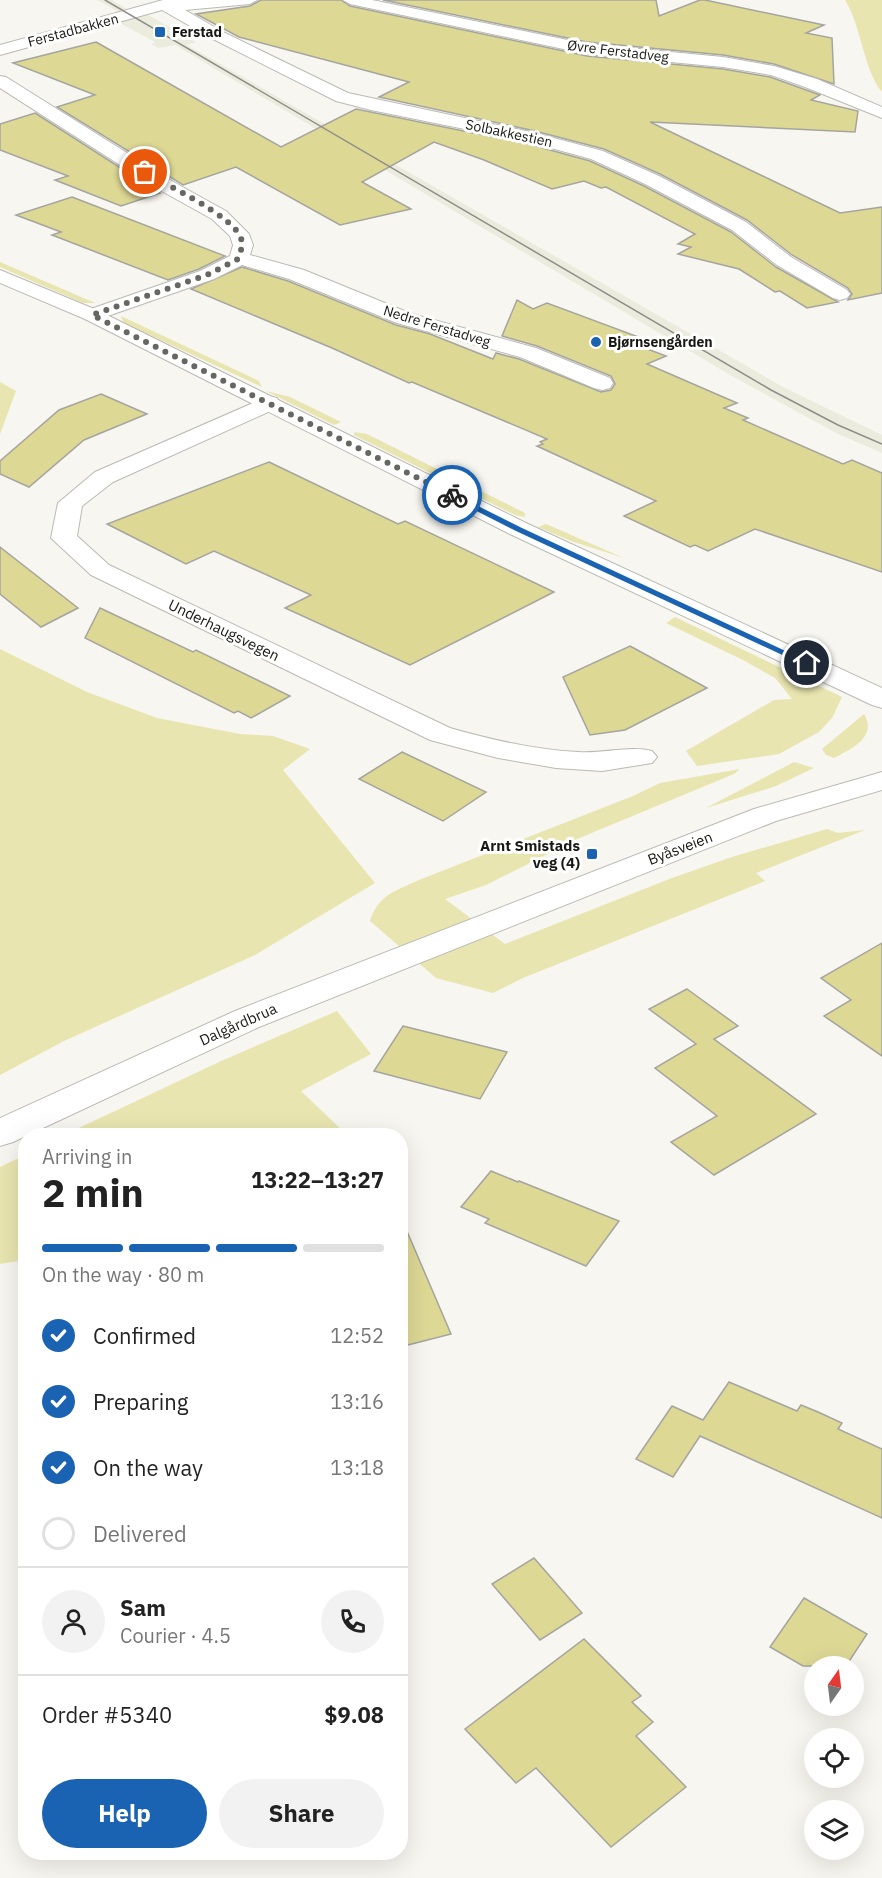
<!DOCTYPE html>
<meta charset="utf-8">
<style>
:root{--surface:#fff;--page:#f2f2f2;--text:#222;--muted:#767676;--line:#e0e0e0;--accent:#1a62b2}
body{margin:0;font-family:"IBM Plex Sans",sans-serif;background:var(--page);color:var(--text);height:100vh;display:flex;flex-direction:column;font-size:22px;white-space:nowrap}
*{box-sizing:border-box;margin:0}
p{font-size:20px;color:var(--muted)}
.icon{flex:none;width:33px;height:33px;fill:none;stroke:currentColor;stroke-width:2;stroke-linecap:round;stroke-linejoin:round}
.map{position:relative;flex:1;overflow:hidden}
.side{position:absolute;left:18px;top:1128px;width:390px;height:732px;display:flex;flex-direction:column;background:var(--surface);border-radius:24px;box-shadow:0 6px 24px #0002}
.side>*{flex:none}
.needle{width:39px;rotate:14deg}
.tools{position:absolute;left:804px;top:1656px;display:grid;gap:12px}
.tools a{display:grid;place-items:center;width:60px;height:60px;border-radius:50%;background:var(--surface);box-shadow:0 6px 24px #0002;font-size:30px}
.pin{position:absolute;display:grid;place-items:center;width:51px;height:51px;color:#fff;margin:-26px;border:3px solid #fff;border-radius:50%;box-shadow:0 2px 6px #0007}
.courier{position:absolute;display:grid;place-items:center;width:60px;height:60px;margin:-30px;border:4px solid #1a62b2;border-radius:50%;background:#fff;color:#222;box-shadow:0 2px 8px #0007}
.summary em{font-style:normal;font-weight:700}
.summary div{display:flex;flex-direction:column-reverse}
.summary{display:flex;align-items:center;justify-content:space-between;height:102px;padding:0 24px}
h1{font-size:39px;font-weight:700;line-height:45px}
.bar{display:grid;grid-template-columns:repeat(4,1fr);gap:9px 6px;align-content:center;height:72px;padding:0 24px}
.bar i{height:8px;border-radius:4px;background:var(--line)}
.bar .on{background:var(--accent)}
.bar p{grid-column:span 4}
.line{display:flex;align-items:center;gap:15px;padding:0 24px;border-top:2px solid var(--line)}
.line div{flex:1}
.round{display:grid;place-items:center;flex:none;width:63px;height:63px;border-radius:32px;background:var(--page)}
ol{padding:0 24px;list-style:none}
li{display:flex;align-items:center;gap:18px;height:66px}
li p{margin-inline-start:auto}
li .icon{padding:6px;border-radius:50%;background:var(--accent);color:#fff;stroke-width:4}
li:last-child{color:var(--muted)}
li i{width:33px;height:33px;border:3px solid var(--line);border-radius:50%}
.action{display:flex;gap:12px;margin-top:auto;padding:12px 24px}
.action a{flex:1;height:69px;border-radius:36px;background:var(--accent);color:#fff;font-size:24px;font-weight:700;line-height:69px;text-align:center}
.action a+a{background:var(--page);color:var(--text)}
.map>svg:first-child{display:block}
.built{fill:#ececde}
.green{fill:#e9e5b0}
.building{fill:#ddd894;stroke:#a5a59f;stroke-width:1.5}
.lines{fill:none;stroke-linecap:round;stroke-linejoin:round}
.street-casing{stroke:#babab4;stroke-width:2}
.secondary-casing{stroke:#babab4;stroke-width:2}
.street{fill:#fff;fill-rule:evenodd}
.secondary{fill:#fff;fill-rule:evenodd}
.tram{stroke:#8e8d89;stroke-width:1.5}
.route{fill:#1a62b2}
.done{stroke:#666662;stroke-width:6;stroke-dasharray:0 10.8}
.poi-dot{fill:#1a62b2;stroke:#fffffe;stroke-width:2}
.labels{text-anchor:middle;dominant-baseline:central;stroke-width:6;stroke-linejoin:round;paint-order:stroke}
.far-street-label{font-size:14px;fill:#181816;stroke:#fffffe}
.far-poi-label{font-size:14px;font-weight:bold;fill:#181816;stroke:#fffffe;text-anchor:start}
.street-label{font-size:15px;fill:#181816;stroke:#fffffe}
.poi-label{font-size:15px;font-weight:bold;fill:#181816;stroke:#fffffe;text-anchor:end}
</style>
<div class="map">
<svg width="882" height="1878" viewBox="0 0 882 1878">
<rect width="100%" height="100%" fill="#f7f6f0"/>
<path class="built" d="M97 0H112L136 15 145 13 196 42 187 45 783 387 882 435V453L838 434 730 375 175 45 158 48 151 44 155 42 116 21 128 17Z"/>
<g class="green">
<path d="M845 0H882V92C864 71 861 25 845 0Z"/>
<path d="M0 262 95 303H83L0 267Z"/>
<path d="M121 316 259 381 262 387 124 323Z"/>
<path d="M0 382 16 391 0 434Z"/>
<path d="M266 391 290 397 341 422 334 425Z"/>
<path d="M354 432 367 434 525 513V517L515 515 360 438 354 435Z"/>
<path d="M546 524 624 558 571 541 538 527Z"/>
<path d="M675 617 842 697 832 718 819 732 779 754 697 766 686 751 774 700 792 699 775 678 743 660 666 623Z"/>
<path d="M0 649 87 692 157 718 240 734 273 736 310 749 283 770 375 883 255 955 64 1041 0 1075Z"/>
<path d="M864 714C878 737 851 749 834 758L826 755 822 749Z"/>
<path d="M794 762 814 768 776 786 706 808Z"/>
<path d="M740 769 734 774 577 839 486 885 445 899 505 944 672 878 732 857 827 829 838 833 865 830 756 873 765 881 523 978 493 993 436 978 370 921C378 895 395 891 419 880L633 796 660 783Z"/>
<path d="M337 1011 371 1054 301 1091 347 1135H64L219 1062Z"/>
<path d="M25 1155V1260L0 1264V1167Z"/>
</g>
<g class="building">
<path d="M261 0H341L350 6 587 56 723 69 770 77 820 95 811 100 858 111 855 132 650 122 840 213 882 207V293L848 300 852 294 848 288 792 255 747 220 660 174 604 149 535 131 379 97 409 82 239 37 196 14 250 6Z"/>
<path d="M383 0H656L659 16 700 0H705L824 25 806 33 832 38 834 84 774 64 723 55 587 42Z"/>
<path d="M96 42 281 147 356 109 532 145 590 161 644 186 731 232 776 267 838 302 807 308 780 291 775 292 739 269 678 254 691 247 678 244 695 234 606 187 601 188 584 181 552 189 484 160 434 142 362 182 411 209 340 225 236 167 183 185 57 107 95 95 13 63Z"/>
<path d="M35 113 155 190 160 193 121 206 55 180 68 176 0 150V124Z"/>
<path d="M72 197 225 256 199 269 168 280 52 235 61 232 16 215Z"/>
<path d="M242 267 288 281 396 325 430 334 493 359 496 353 519 359 601 392 611 390 615 384 611 376 537 346 502 336 517 300 533 309 547 303 644 339 634 344 666 356 647 364 737 403 724 408 748 418 743 420 843 464 852 460 882 473V572L755 529 708 551 695 545 690 547 624 516 656 501 537 446 543 444 540 442 547 439 412 382 409 383 332 348 191 289Z"/>
<path d="M101 394 147 414 84 440 29 487 0 474V461L59 410Z"/>
<path d="M269 462 398 524 405 521 554 592 410 665 285 608 311 595 214 551 186 564 107 524Z"/>
<path d="M0 547 78 608 41 627 0 594Z"/>
<path d="M100 608 193 652 196 650 290 696 251 718 238 711 234 713 85 638Z"/>
<path d="M630 646 707 688 625 730 590 735 563 677Z"/>
<path d="M402 752 486 792 443 821 359 779Z"/>
<path d="M882 943V1056L824 1016 851 1000 821 978Z"/>
<path d="M687 989 738 1026 714 1039 816 1114 714 1175 671 1142 717 1116 655 1068 696 1044 649 1009Z"/>
<path d="M403 1026 507 1052 480 1099 374 1071Z"/>
<path d="M491 1171 518 1182 519 1181 619 1221 586 1266 485 1223 489 1219 461 1207Z"/>
<path d="M400 1215 451 1334 400 1347Z"/>
<path d="M729 1382 797 1411 801 1405 818 1412 842 1423 838 1429 882 1449V1518L700 1436 673 1477 636 1459 672 1406 703 1420Z"/>
<path d="M534 1558 582 1613 540 1640 492 1584Z"/>
<path d="M804 1598 867 1634 846 1666H803L770 1647Z"/>
<path d="M584 1639 641 1696 632 1702 653 1722 636 1736 686 1787 611 1847 536 1768 516 1783 465 1729Z"/>
</g>
<g class="lines">
<g class="street-casing">
<g id="street">
<path d="M163 0H257L250 4 185 10 223 32 348 93 535 133 603 151 659 176 746 222 791 257 847 290 850 294 847 298 840 300 833 298 777 265 732 230 645 184 591 159 533 143 371 110 336 101 211 38 162 10 0 55V45Z"/>
<path d="M343 0H372L587 44 723 57 774 66 817 79 882 107V118L805 87 771 75 723 67 587 54 350 4Z"/>
<path d="M0 76 6 77 170 180 226 211 249 234 253 245 250 255 304 270 412 314 536 348 610 378 613 383 610 388 602 390 594 388 520 357 397 323 289 279 242 265 214 279 99 319 92 321 85 319 81 315 85 311 200 271 230 256 233 245 230 236 212 219 156 188 0 88Z"/>
<path d="M269 396 277 398 280 403 277 408 113 482 82 506 77 536 109 565 450 728C492 740 535 750 578 752 602 754 631 745 652 751L657 757 652 763 602 771 556 768 498 758 430 740 91 575 51 538 58 503 95 472Z"/>
</g>
</g>
<g class="secondary-casing">
<g id="secondary">
<path d="M0 270 99 311 528 524 882 688V708L872 705 510 534 85 319 0 283Z"/>
<path d="M882 772V790L776 821 259 1027 13 1142 0 1146V1118L235 1011 754 809Z"/>
</g>
</g>
<use href="#street" class="street"/>
<use href="#secondary" class="secondary"/>
<path class="tram" d="M105 0 771 390 838 425 882 444"/>
</g>
<path class="route" d="M449 494H454L522 528 811 663 804 665 516 531 449 497Z"/>
<g class="lines">
<path class="done" d="M145 172C168 186 229 214 240 236 244 244 241 250 238 259L207 275 92 315 452 495"/>
</g>
<g class="poi-dot">
<rect x="154" y="26" width="12" height="12" rx="3"/>
<circle cx="596" cy="342" r="6"/>
<rect x="586" y="848" width="12" height="12" rx="3"/>
</g>
<g class="labels">
<g class="far-street-label">
<text transform="translate(73 30) rotate(-15)">Ferstadbakken</text>
<text transform="translate(618 51) rotate(7)">Øvre Ferstadveg</text>
<text transform="translate(509 133) rotate(12)">Solbakkestien</text>
<text transform="translate(437 326) rotate(17)">Nedre Ferstadveg</text>
</g>
<g class="far-poi-label">
<text x="172" y="32">Ferstad</text>
<text x="608" y="342">Bjørnsengården</text>
</g>
<g class="street-label">
<text transform="translate(224 630) rotate(26)">Underhaugsvegen</text>
<text transform="translate(680 848) rotate(-21)">Byåsveien</text>
<text transform="translate(238 1024) rotate(-24)">Dalgårdbrua</text>
</g>
<g class="poi-label">
<text x="580" y="845">Arnt Smistads<tspan x="580" dy="17">veg (4)</tspan></text>
</g>
</g>
</svg>
<div class="tools">
<a><svg class="needle" viewBox="-14 -14 28 28"><path d="M0-13l5 13h-10z" fill="#e53935"/><path d="M0 13l5-13h-10z" fill="#767676"/></svg></a>
<a><svg class="icon" aria-label="locate" viewBox="0 0 24 24"><circle cx="12" cy="12" r="6"/><path d="M12 2v4M12 18v4M2 12h4M18 12h4"/></svg></a>
<a><svg class="icon" aria-label="layers" viewBox="0 0 24 24"><path d="M12 4l9 5-9 5-9-5zM3 14l9 5 9-5"/></svg></a>
</div>
<div class="pin" style="left:145px;top:172px;background:#ea580c"><svg class="icon" aria-label="bag" viewBox="0 0 24 24"><path d="M5 8h14l-1 12H6zM9 8a3 3 0 0 1 6 0"/></svg></div>
<div class="pin" style="left:807px;top:663px;background:#1f2937"><svg class="icon" aria-label="home" viewBox="0 0 24 24"><path d="M3 11l9-7 9 7M6 9v11h12V9"/></svg></div>
<div class="courier" style="left:452px;top:495px"><svg class="icon" aria-label="bike" viewBox="0 0 24 24"><circle cx="6" cy="16" r="4"/><circle cx="18" cy="16" r="4"/><path d="M6 16l4-8h5l3 8M10 8l3 8H6M13 5h3"/></svg></div>
<section class="side">
<div class="summary"><div><h1>2 min</h1><p>Arriving in</p></div><em>13:22–13:27</em></div>
<div class="bar"><i class="on"></i><i class="on"></i><i class="on"></i><i></i><p>On the way · 80 m</p></div>
<ol>
<li><svg class="icon" aria-label="check" viewBox="0 0 24 24"><path d="M5 12l5 5 9-10"/></svg>Confirmed<p>12:52</p></li>
<li><svg class="icon" aria-label="check" viewBox="0 0 24 24"><path d="M5 12l5 5 9-10"/></svg>Preparing<p>13:16</p></li>
<li><svg class="icon" aria-label="check" viewBox="0 0 24 24"><path d="M5 12l5 5 9-10"/></svg>On the way<p>13:18</p></li>
<li><i></i>Delivered</li>
</ol>
<div class="line" style="height:108px"><a class="round"><svg class="icon" aria-label="person" viewBox="0 0 24 24"><circle cx="12" cy="8" r="4"/><path d="M4 21q1-7 8-7t8 7"/></svg></a><div><b>Sam</b><p>Courier · 4.5</p></div><a class="round"><svg class="icon" aria-label="phone" viewBox="0 0 24 24"><path d="M5 4h4l2 5-3 2q2 4 5 5l2-3 5 2v4C11 20 4 13 5 4z"/></svg></a></div>
<div class="line" style="height:78px"><div>Order #5340</div><b>$9.08</b></div>
<div class="action"><a>Help</a><a>Share</a></div>
</section>
</div>
